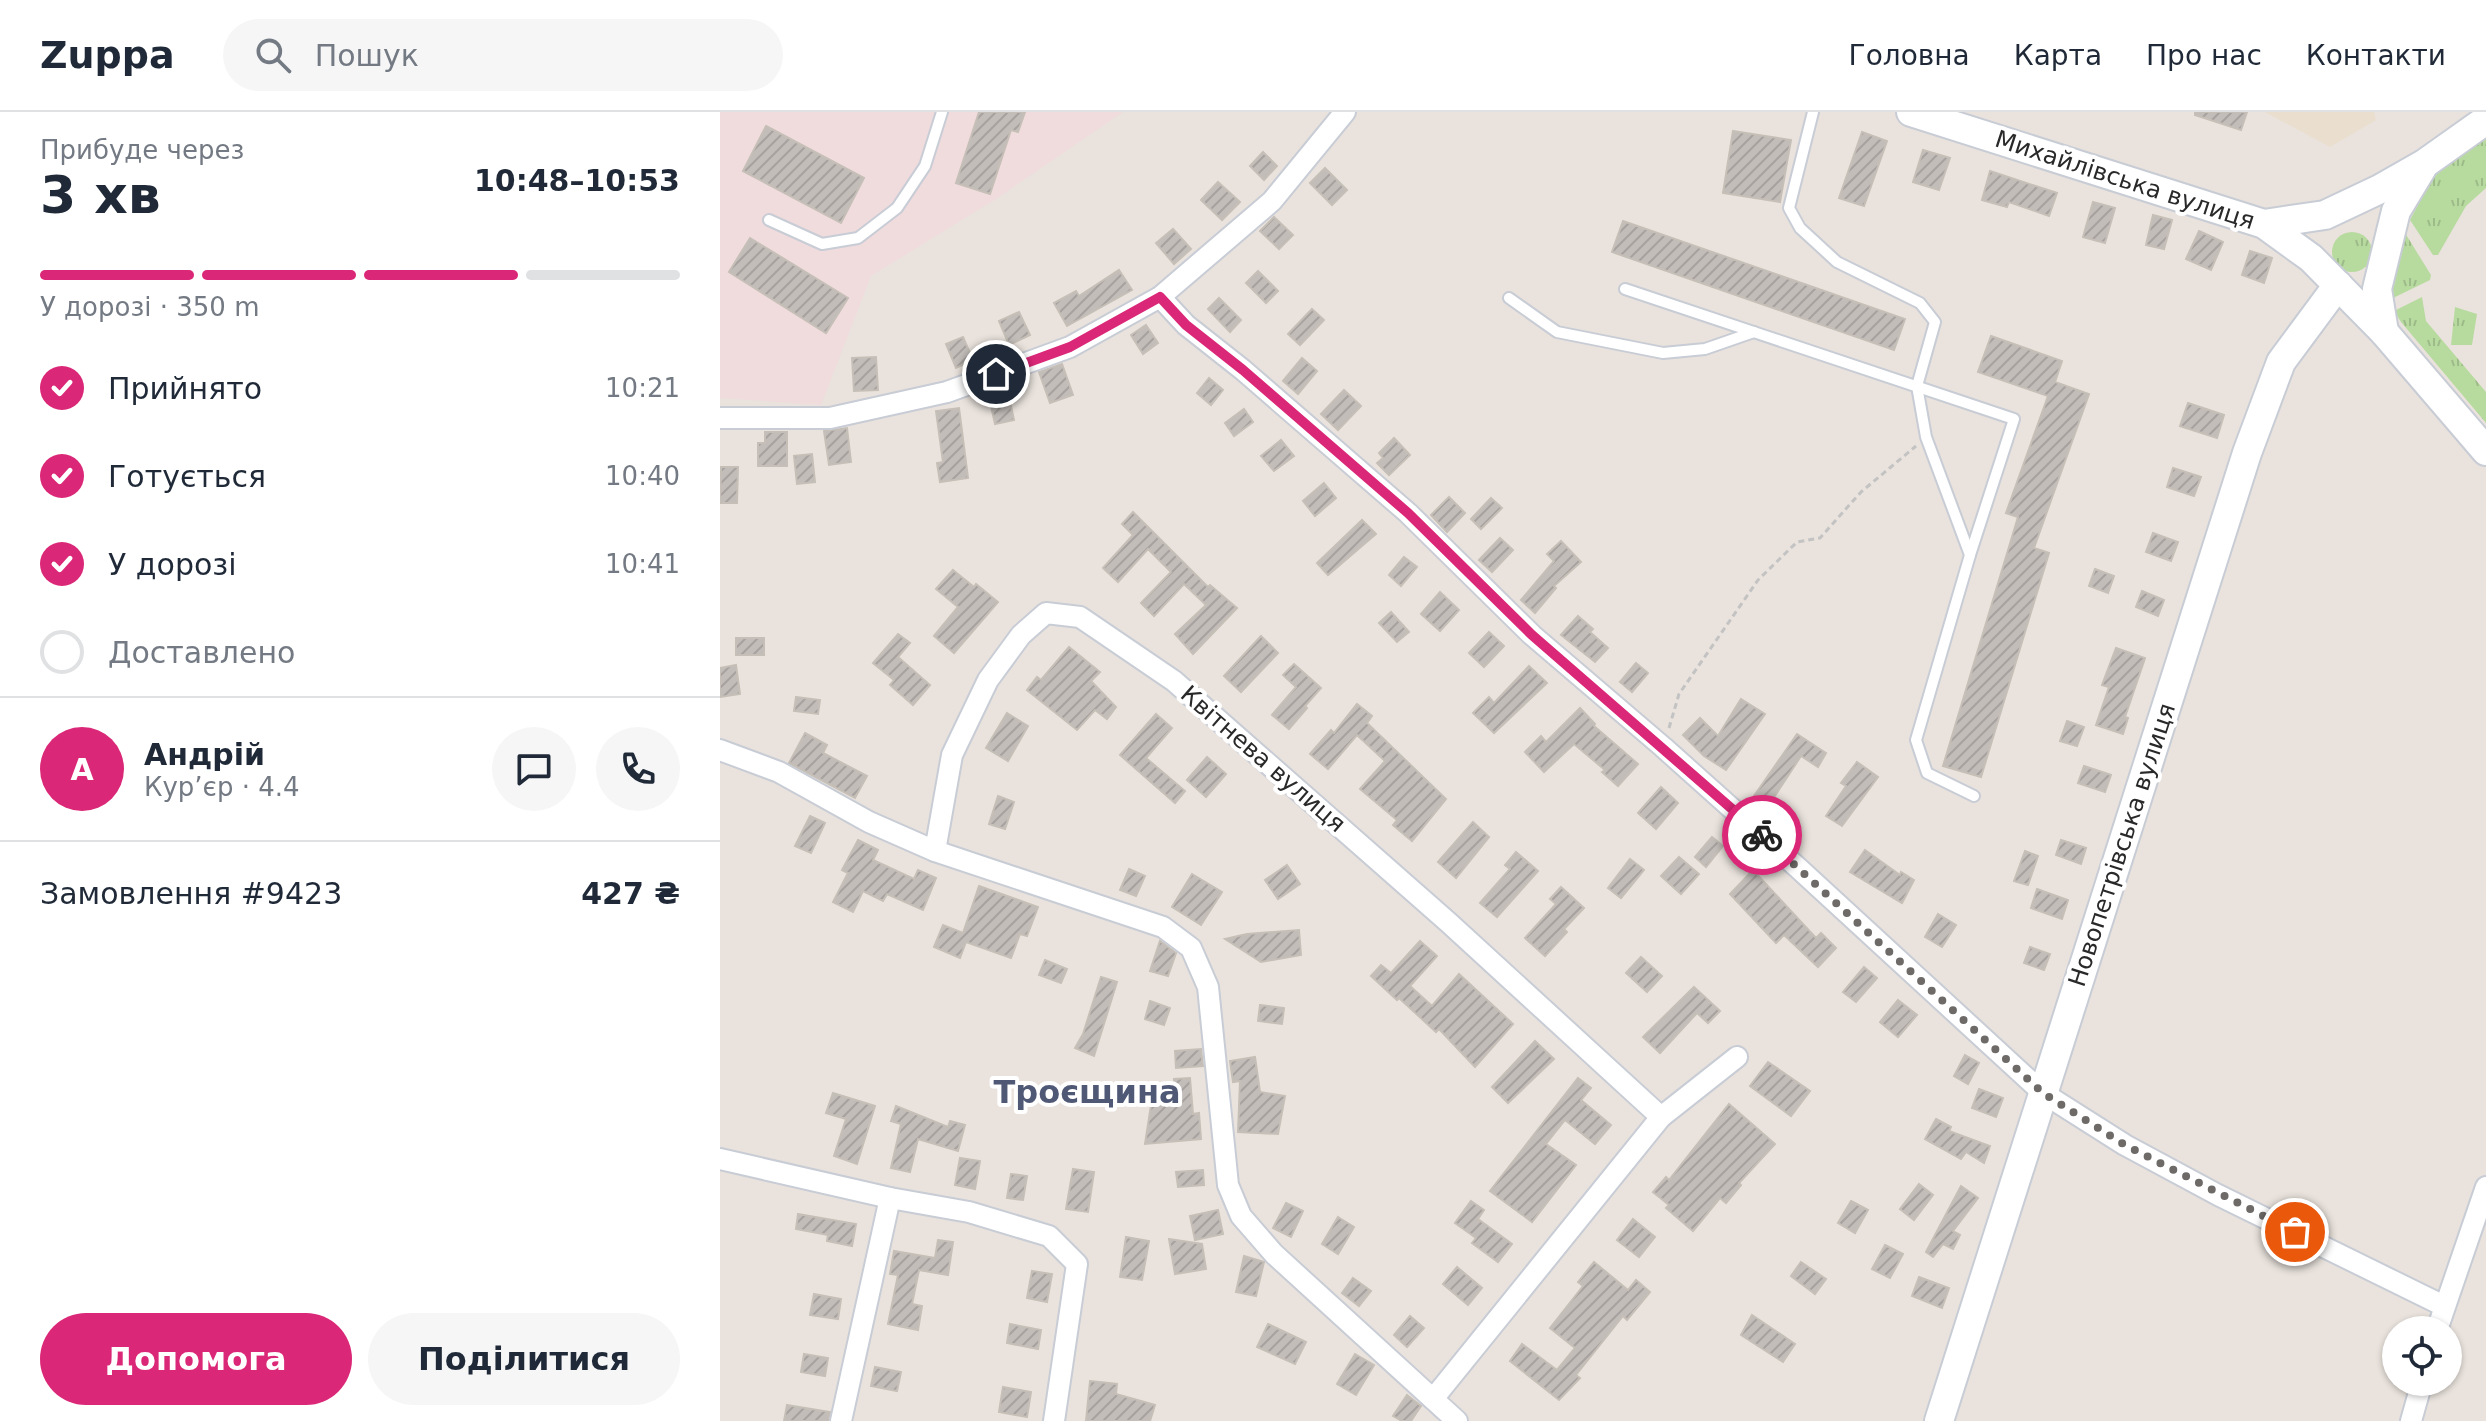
<!DOCTYPE html>
<html lang="uk">
<meta charset="utf-8">
<style>
:root{--surface:#fff;--page:#f6f6f7;--text:#1f2937;--muted:#747a83;--line:#e0e1e3;--accent:#db2777}
body{margin:0;font-family:"DejaVu Sans",sans-serif;background:var(--page);color:var(--text);height:100vh;display:flex;flex-direction:column;font-size:30px;white-space:nowrap}
*{box-sizing:border-box;margin:0}
p{font-size:26px;color:var(--muted)}
.icon{flex:none;width:44px;height:44px;fill:none;stroke:currentColor;stroke-width:2;stroke-linecap:round;stroke-linejoin:round}
.map{position:relative;flex:1;overflow:hidden}
.side{display:flex;flex-direction:column;background:var(--surface);width:720px}
.side>*{flex:none}
.tools{position:absolute;left:1662px;top:1204px;display:grid;gap:16px}
.tools a{display:grid;place-items:center;width:80px;height:80px;border-radius:50%;background:var(--surface);box-shadow:0 2px 6px #0004;font-size:40px}
.pin{position:absolute;display:grid;place-items:center;width:68px;height:68px;color:#fff;margin:-34px;border:4px solid #fff;border-radius:50%;box-shadow:0 2px 8px #0007}
.courier{position:absolute;display:grid;place-items:center;width:80px;height:80px;margin:-40px;border:6px solid #db2777;border-radius:50%;background:#fff;color:#222;box-shadow:0 2px 10px #0007}
.headline em{font-style:normal;font-weight:700}
.headline div{display:flex;flex-direction:column-reverse}
.headline{display:flex;align-items:center;justify-content:space-between;height:136px;padding:0 40px}
h1{font-size:52px;font-weight:700;line-height:60px}
.bar{display:grid;grid-template-columns:repeat(4,1fr);gap:12px 8px;align-content:center;height:96px;padding:0 40px}
.bar i{height:10px;border-radius:6px;background:var(--line)}
.bar .selected{background:var(--accent)}
.bar p{grid-column:span 4}
.line{display:flex;align-items:center;gap:20px;padding:0 40px;border-top:2px solid var(--line)}
.line div{flex:1}
.round{display:grid;place-items:center;flex:none;width:84px;height:84px;border-radius:42px;background:var(--page)}
ol{padding:0 40px;list-style:none}
li{display:flex;align-items:center;gap:24px;height:88px}
li p{margin-inline-start:auto}
li .icon{padding:8px;border-radius:50%;background:var(--accent);color:#fff;stroke-width:4}
li:last-child{color:var(--muted)}
li i{width:44px;height:44px;border:4px solid var(--line);border-radius:50%}
.button{display:flex;gap:16px;margin-top:auto;padding:16px 40px}
.button a{flex:1;height:92px;border-radius:48px;background:var(--accent);color:#fff;font-size:32px;font-weight:700;line-height:92px;text-align:center}
.button a+a{background:var(--page);color:var(--text)}
header{display:flex;align-items:center;gap:48px;box-sizing:border-box;height:112px;padding:0 40px;background:var(--surface);border-bottom:2px solid var(--line)}
header strong{font-size:38px}
nav{display:flex;gap:44px;margin-inline-start:auto;font-size:28px}
.search{width:560px;height:72px;background:var(--page);display:flex;align-items:center;gap:20px;box-sizing:border-box;padding:0 28px;border-radius:44px;color:var(--muted);font-size:30px}
main{display:flex;flex:1;min-height:0}
.map>svg:first-child{display:block}
.education{fill:#eadfce}
.medical{fill:#f0dbdd}
.grass{fill:url(#grass-tufts)}
.building{fill:url(#building-hatch);stroke:#c5bfb7;stroke-width:2}
.lines{fill:none;stroke-linecap:round;stroke-linejoin:round}
.lane-casing{stroke:#c8ccd5;stroke-width:14}
.street-casing{stroke:#c8ccd5;stroke-width:24}
.secondary-casing{stroke:#c8ccd5;stroke-width:32}
.path{stroke:#c3c3c3;stroke-width:3;stroke-dasharray:6 4;stroke-linecap:butt}
.lane{stroke:#fff;stroke-width:10}
.street{stroke:#fff;stroke-width:20}
.secondary{stroke:#fff;stroke-width:28}
.done{stroke:#6d6a68;stroke-width:8;stroke-dasharray:0 14.4}
.route{stroke:#db2777;stroke-width:10}
.labels{text-anchor:middle;dominant-baseline:central;stroke-width:8;stroke-linejoin:round;paint-order:stroke}
.street-label{font-size:24px;fill:#292929;stroke:#fff}
.district-label{font-size:32px;font-weight:bold;fill:#4f5875;stroke:#fff}
</style>
<header>
<strong>Zuppa</strong>
<div class="search"><svg class="icon" aria-label="search" viewBox="0 0 24 24"><circle cx="10" cy="10" r="6"/><path d="M15 15l6 6"/></svg>Пошук</div>
<nav><a>Головна</a><a>Карта</a><a>Про нас</a><a>Контакти</a></nav>
</header>
<main>
<section class="side">
<div class="headline"><div><h1>3 хв</h1><p>Прибуде через</p></div><em>10:48–10:53</em></div>
<div class="bar"><i class="selected"></i><i class="selected"></i><i class="selected"></i><i></i><p>У дорозі · 350 m</p></div>
<ol>
<li><svg class="icon" aria-label="check" viewBox="0 0 24 24"><path d="M5 12l5 5 9-10"/></svg>Прийнято<p>10:21</p></li>
<li><svg class="icon" aria-label="check" viewBox="0 0 24 24"><path d="M5 12l5 5 9-10"/></svg>Готується<p>10:40</p></li>
<li><svg class="icon" aria-label="check" viewBox="0 0 24 24"><path d="M5 12l5 5 9-10"/></svg>У дорозі<p>10:41</p></li>
<li><i></i>Доставлено</li>
</ol>
<div class="line" style="height:144px"><b class="round" style="background:var(--accent);color:#fff">А</b><div><b>Андрій</b><p>Кур’єр · 4.4</p></div><a class="round"><svg class="icon" aria-label="chat" viewBox="0 0 24 24"><path d="M4 5h16v11H9l-5 4z"/></svg></a><a class="round"><svg class="icon" aria-label="phone" viewBox="0 0 24 24"><path d="M5 4h4l2 5-3 2q2 4 5 5l2-3 5 2v4C11 20 4 13 5 4z"/></svg></a></div>
<div class="line" style="height:104px"><div>Замовлення #9423</div><b>427 ₴</b></div>
<div class="button"><a>Допомога</a><a>Поділитися</a></div>
</section>
<div class="map">
<svg width="1766" height="1309" viewBox="0 0 1766 1309">
<defs>
<pattern id="grass-tufts" width="24" height="20" patternUnits="userSpaceOnUse" patternTransform="scale(2)"><rect width="24" height="20" fill="#b7da9f"/><path d="M3 7l-1-3M5 7V3M7 7l1-3M15 17l-1-3M17 17v-4M19 17l1-3" fill="none" stroke="#9dbb89"/></pattern>
<pattern id="building-hatch" width="6" height="6" patternUnits="userSpaceOnUse" patternTransform="scale(2)"><rect width="6" height="6" fill="#c2bdb9"/><path d="M-1 1l2-2M0 6l6-6M5 7l2-2" fill="none" stroke="#a7a29f"/></pattern>
</defs>
<rect width="100%" height="100%" fill="#eae3dd"/>
<path class="education" d="M1545 0H1654L1656 8 1610 35Z"/>
<path class="medical" d="M0 0H403L276 87 151 164 101 293 0 286Z"/>
<g class="grass">
<path d="M1766 16V76L1746 94 1718 143H1713L1690 108 1710 70 1730 42Z"/>
<circle cx="1632" cy="140" r="20"/>
<path d="M1685 121 1711 163 1710 168 1671 187 1673 167Z"/>
<path d="M1702 185 1706 209 1766 280V311L1681 210 1674 199Z"/>
<path d="M1735 195 1757 202 1752 233H1731Z"/>
</g>
<g class="building">
<path d="M259 0H305L298 20 291 18 270 82 236 71Z"/>
<path d="M1475 0H1527L1521 18 1475 3Z"/>
<path d="M46 14 144 66 121 111 23 59Z"/>
<path d="M1013 19 1071 28 1060 90 1003 81Z"/>
<path d="M1142 20 1167 29 1144 94 1119 86Z"/>
<path d="M1203 38 1230 46 1219 78 1193 70Z"/>
<path d="M543 40 557 54 544 68 530 54Z"/>
<path d="M605 56 627 78 612 93 590 71Z"/>
<path d="M1270 59 1337 81 1329 104 1289 90 1287 95 1262 88Z"/>
<path d="M498 70 520 90 502 108 481 88Z"/>
<path d="M1373 90 1395 96 1385 131 1363 125Z"/>
<path d="M1433 103 1452 108 1444 137 1426 133Z"/>
<path d="M554 105 573 123 559 137 540 119Z"/>
<path d="M903 109 1185 207 1174 238 892 140Z"/>
<path d="M453 117 471 137 454 152 436 131Z"/>
<path d="M1479 119 1503 130 1491 158 1466 147Z"/>
<path d="M30 126 128 186 106 221 9 160Z"/>
<path d="M1530 139 1552 146 1544 171 1522 163Z"/>
<path d="M399 158 412 178 347 214 334 191 356 179 359 184Z"/>
<path d="M538 159 558 179 546 191 526 171Z"/>
<path d="M499 186 521 208 510 220 488 197Z"/>
<path d="M592 197 604 208 580 233 568 222Z"/>
<path d="M299 200 310 223 289 233 279 209Z"/>
<path d="M426 213 438 231 423 242 411 223Z"/>
<path d="M1271 224 1342 249 1335 270 1369 282 1314 436 1329 441 1261 665 1223 654 1298 405 1286 401 1328 284 1258 260Z"/>
<path d="M243 225 253 248 236 256 226 232Z"/>
<path d="M156 245 158 278 134 279 132 246Z"/>
<path d="M582 246 597 259 578 282 563 269Z"/>
<path d="M342 252 353 283 330 291 319 260Z"/>
<path d="M489 266 503 278 491 293 477 281Z"/>
<path d="M624 278 641 294 618 318 601 302Z"/>
<path d="M288 280 294 308 275 312 269 285Z"/>
<path d="M1468 291 1504 303 1497 326 1460 314Z"/>
<path d="M239 296 248 366 220 370 217 351 223 350 216 299Z"/>
<path d="M524 297 533 310 514 324 505 311Z"/>
<path d="M127 316 131 350 109 353 104 319Z"/>
<path d="M45 320H67V354H38V331H45Z"/>
<path d="M674 326 690 343 669 363 657 351 663 346 659 341Z"/>
<path d="M561 328 574 344 554 359 541 344Z"/>
<path d="M92 342 95 370 77 372 74 344Z"/>
<path d="M1 355H18L17 391H0Z"/>
<path d="M1453 356 1481 365 1474 384 1447 375Z"/>
<path d="M604 371 616 386 595 404 583 389Z"/>
<path d="M729 385 745 401 727 420 711 403Z"/>
<path d="M771 386 782 396 761 417 751 407Z"/>
<path d="M413 400 488 475 490 473 517 496 473 542 455 522 486 493 464 472 434 504 421 491 451 460 428 437 398 470 383 456 413 423 402 412Z"/>
<path d="M642 408 656 422 608 463 597 451Z"/>
<path d="M1433 421 1458 430 1451 449 1426 440Z"/>
<path d="M780 426 793 438 772 460 759 448Z"/>
<path d="M841 429 861 450 834 474 836 476 815 501 801 488 834 449 827 442Z"/>
<path d="M684 445 697 455 681 474 669 463Z"/>
<path d="M1375 457 1394 464 1388 481 1369 474Z"/>
<path d="M233 458 254 475 256 472 278 490 234 541 214 524 238 495 216 477Z"/>
<path d="M1422 479 1444 488 1438 504 1416 495Z"/>
<path d="M720 480 739 498 720 519 701 502Z"/>
<path d="M671 500 689 520 677 530 659 511Z"/>
<path d="M858 504 873 517 870 520 888 536 875 550 841 523Z"/>
<path d="M769 520 784 534 764 555 749 541Z"/>
<path d="M178 522 190 531 178 545 210 573 193 593 170 573 174 568 153 551Z"/>
<path d="M541 524 558 541 521 580 504 564Z"/>
<rect x="16" y="526" width="28" height="17"/>
<path d="M349 535 380 560 371 569 396 595 387 607 375 598 357 618 307 578 317 565 321 568Z"/>
<path d="M1396 536 1425 546 1405 605 1408 606 1403 622 1376 613 1389 575 1382 573Z"/>
<path d="M916 551 928 561 912 580 900 570Z"/>
<path d="M574 552 601 576 585 594 587 596 569 617 552 603 576 575 563 563Z"/>
<path d="M16 553 20 582 0 585V556Z"/>
<path d="M809 554 827 571 774 621 753 601 769 585 774 591Z"/>
<path d="M76 585 100 588 98 602 74 599Z"/>
<path d="M1021 587 1045 602 1006 658 984 644 963 623 980 606 998 624Z"/>
<path d="M637 592 652 604 647 611 726 687 692 729 673 713 677 708 640 677 665 649 637 623 608 657 590 642 611 618 614 621Z"/>
<path d="M860 596 875 612 874 614 918 652 898 674 882 660 885 658 854 632 824 660 805 640 821 624 826 630Z"/>
<path d="M287 601 308 614 288 649 266 636Z"/>
<path d="M436 602 452 616 426 646 465 679 455 691 400 643Z"/>
<path d="M1347 609 1364 615 1357 634 1340 629Z"/>
<path d="M85 621 107 633 103 641 147 664 135 686 69 651Z"/>
<path d="M1077 622 1106 641 1098 655 1081 644 1049 693 1034 684Z"/>
<path d="M487 645 506 662 486 685 467 668Z"/>
<path d="M1137 650 1158 665 1122 714 1106 704 1126 674 1121 671Z"/>
<path d="M1364 654 1391 663 1385 680 1358 671Z"/>
<path d="M941 675 958 691 936 717 918 701Z"/>
<path d="M278 684 294 690 285 717 269 712Z"/>
<path d="M90 704 105 711 91 741 75 734Z"/>
<path d="M753 710 769 725 736 766 718 750Z"/>
<path d="M992 725 1003 734 986 755 975 745Z"/>
<path d="M138 728 158 738 153 748 194 767 198 758 216 766 203 798 167 782 163 789 143 779 133 800 113 790 128 761 122 758Z"/>
<path d="M1341 728 1366 736 1361 752 1336 743Z"/>
<path d="M1145 738 1180 763 1181 760 1194 768 1182 791 1130 760Z"/>
<path d="M1305 739 1318 744 1308 773 1294 769Z"/>
<path d="M796 740 818 759 777 805 760 791 790 757 785 753Z"/>
<path d="M959 745 979 762 961 782 941 764Z"/>
<path d="M910 747 924 758 901 786 888 776Z"/>
<path d="M567 753 580 772 558 787 545 768Z"/>
<path d="M409 757 425 764 416 784 400 778Z"/>
<path d="M1033 758 1096 826 1101 821 1116 836 1098 855 1064 823 1056 831 1010 782Z"/>
<path d="M472 762 502 780 481 813 452 795Z"/>
<path d="M259 774 318 795 307 824 300 822 291 846 246 830 240 846 214 835 223 813 243 821Z"/>
<path d="M841 775 864 796 844 817 847 820 825 844 805 826 836 792 830 787Z"/>
<path d="M1317 777 1348 788 1342 807 1311 796Z"/>
<path d="M1218 802 1236 813 1222 835 1205 825Z"/>
<path d="M579 818 581 843 541 850 505 827 527 822Z"/>
<path d="M440 829 456 841 448 864 430 859Z"/>
<path d="M700 829 717 844 690 874 712 894 739 862 793 912 755 955 719 917 716 920 679 886 677 888 651 864 661 853 671 861Z"/>
<path d="M1310 835 1330 842 1324 858 1304 851Z"/>
<path d="M921 845 942 864 927 880 906 861Z"/>
<path d="M325 848 347 857 341 871 319 863Z"/>
<path d="M1144 855 1157 866 1136 890 1123 880Z"/>
<path d="M381 865 397 870 374 944 355 936 363 922Z"/>
<path d="M974 875 1000 899 988 911 977 901 940 941 923 925Z"/>
<path d="M1178 888 1197 903 1178 925 1160 910Z"/>
<path d="M430 889 450 896 444 913 425 907Z"/>
<path d="M540 893 564 896 562 912 538 909Z"/>
<path d="M815 929 834 947 788 991 772 975Z"/>
<path d="M481 937 483 954 456 956 455 939Z"/>
<path d="M1245 943 1259 951 1248 972 1234 964Z"/>
<path d="M535 945 540 980 565 984 558 1022 518 1020 520 969 513 970 510 949Z"/>
<path d="M1048 950 1090 979 1071 1004 1030 974Z"/>
<path d="M470 966 473 1002 479 1001 481 1027 425 1032 433 980 455 982 454 967Z"/>
<path d="M858 966 871 976 861 988 891 1013 875 1032 845 1008 826 1032 856 1053 812 1110 770 1079Z"/>
<path d="M1259 977 1283 986 1276 1005 1252 996Z"/>
<path d="M113 981 155 994 137 1052 114 1044 126 1007 106 1001Z"/>
<path d="M1009 992 1055 1032 1019 1071 1021 1073 1006 1091 1000 1086 973 1119 946 1096 949 1093 933 1080 946 1065 949 1068Z"/>
<path d="M176 994 228 1015 230 1009 245 1013 238 1039 198 1027 190 1060 171 1056 181 1012 171 1009Z"/>
<path d="M1216 1007 1231 1015 1229 1019 1270 1034 1264 1051 1246 1040 1241 1047 1205 1027Z"/>
<path d="M240 1046 260 1049 255 1077 235 1073Z"/>
<path d="M353 1057 374 1060 368 1100 346 1097Z"/>
<path d="M483 1058 484 1073 458 1075 456 1060Z"/>
<path d="M291 1062 307 1064 303 1088 287 1086Z"/>
<path d="M1199 1072 1213 1083 1194 1108 1180 1097Z"/>
<path d="M1241 1074 1258 1086 1233 1119 1240 1123 1233 1137 1223 1132 1213 1145 1206 1140Z"/>
<path d="M751 1089 764 1098 758 1107 792 1132 778 1150 752 1131 756 1126 735 1111Z"/>
<path d="M1131 1089 1148 1098 1135 1121 1118 1111Z"/>
<path d="M566 1091 583 1099 571 1125 553 1116Z"/>
<path d="M498 1098 503 1122 475 1128 470 1104Z"/>
<path d="M78 1102 136 1112 132 1134 107 1129 108 1123 76 1117Z"/>
<path d="M618 1105 634 1115 618 1142 602 1132Z"/>
<path d="M913 1107 935 1125 919 1145 897 1128Z"/>
<path d="M406 1125 429 1129 422 1168 400 1165Z"/>
<path d="M449 1127 482 1132 486 1157 455 1162Z"/>
<path d="M218 1128 233 1130 228 1163 199 1158 192 1192 202 1194 198 1218 168 1212 178 1163 170 1162 174 1139 215 1146Z"/>
<path d="M1165 1133 1183 1142 1170 1166 1152 1157Z"/>
<path d="M524 1144 544 1150 536 1184 516 1180Z"/>
<path d="M874 1150 908 1178 916 1168 930 1180 907 1208 903 1204 856 1263 860 1266 839 1288 790 1249 802 1232 837 1258 855 1236 830 1216 863 1174 858 1170Z"/>
<path d="M1081 1150 1106 1167 1095 1182 1071 1164Z"/>
<path d="M737 1155 762 1176 748 1193 723 1172Z"/>
<path d="M312 1159 332 1162 327 1190 307 1186Z"/>
<path d="M1199 1165 1229 1176 1222 1196 1192 1184Z"/>
<path d="M633 1166 651 1179 639 1194 622 1181Z"/>
<path d="M94 1182 121 1187 118 1207 90 1203Z"/>
<path d="M1032 1203 1075 1232 1063 1250 1021 1223Z"/>
<path d="M690 1204 704 1216 687 1235 674 1223Z"/>
<path d="M290 1212 321 1218 318 1237 287 1231Z"/>
<path d="M548 1212 586 1230 575 1252 537 1235Z"/>
<path d="M84 1242 108 1246 105 1264 81 1260Z"/>
<path d="M635 1242 654 1253 636 1283 617 1272Z"/>
<path d="M155 1255 181 1260 177 1279 151 1274Z"/>
<path d="M370 1269 397 1272 396 1282 435 1293 430 1309H366Z"/>
<path d="M283 1275 311 1280 307 1305 279 1300Z"/>
<path d="M687 1283 701 1294 691 1309H682L673 1304Z"/>
<path d="M67 1293 110 1300 108 1309H64Z"/>
</g>
<g class="lines">
<g class="lane-casing">
<g id="lane">
<path d="M1093 0 1069 96 1080 116 1117 150 1200 191 1215 210 1197 274 1206 325 1250 443 1196 628 1207 661 1254 684"/>
<path d="M49 108 102 132 138 126 177 96 205 54 222 0"/>
<path d="M905 177 1294 307 1250 443"/>
<path d="M789 186 837 220 943 241 985 237 1034 220"/>
</g>
</g>
<g class="street-casing">
<g id="street">
<path d="M440 185 466 213 523 258 688 401 812 523 943 635 1076 754 1323 981 1405 1033 1498 1083 1724 1194"/>
<path d="M0 306H110L227 280 350 235 440 185 552 89 625 0"/>
<path d="M0 638 59 660 149 710 215 739 443 815 471 836 488 875 508 1073 521 1104 554 1142 737 1309"/>
<path d="M215 739 232 643 268 568 301 523 326 501 360 505 454 569 728 810 941 1005"/>
<path d="M0 1047 170 1086 249 1100 329 1124 357 1152 334 1309"/>
<path d="M1717 1218 1766 1075"/>
<path d="M713 1287 941 1005 1017 945"/>
<path d="M121 1309 170 1086"/>
<path d="M1691 1309 1702 1270"/>
</g>
</g>
<g class="secondary-casing">
<g id="secondary">
<path d="M1191 0 1544 112 1591 146 1664 220 1766 339"/>
<path d="M1544 112 1605 103 1660 77 1704 52 1766 8"/>
<path d="M1664 220 1657 177 1676 99 1702 56"/>
<path d="M1219 1309 1527 341 1561 250 1618 173"/>
</g>
</g>
<path class="path" d="M949 616 959 582 1038 468 1077 430 1100 426 1141 380 1196 334"/>
<use href="#lane" class="lane"/>
<use href="#street" class="street"/>
<use href="#secondary" class="secondary"/>
</g>
<g class="lines">
<path class="done" d="M1042 723 1323 981 1405 1033 1575 1120"/>
<path class="route" d="M276 262 350 235 440 185 466 213 523 258 688 401 812 523 1042 723"/>
</g>
<g class="labels">
<g class="street-label">
<text transform="translate(1405 68) rotate(18)">Михайлівська вулиця</text>
<text transform="translate(543 647) rotate(41)">Квітнева вулиця</text>
<text transform="translate(1402 733) rotate(-72)">Новопетрівська вулиця</text>
</g>
<g class="district-label">
<text x="367" y="980">Троєщина</text>
</g>
</g>
</svg>
<div class="tools">
<a><svg class="icon" aria-label="locate" viewBox="0 0 24 24"><circle cx="12" cy="12" r="6"/><path d="M12 2v4M12 18v4M2 12h4M18 12h4"/></svg></a>
</div>
<div class="pin" style="left:1575px;top:1120px;background:#ea580c"><svg class="icon" aria-label="bag" viewBox="0 0 24 24"><path d="M5 8h14l-1 12H6zM9 8a3 3 0 0 1 6 0"/></svg></div>
<div class="pin" style="left:276px;top:262px;background:#1f2937"><svg class="icon" aria-label="home" viewBox="0 0 24 24"><path d="M3 11l9-7 9 7M6 9v11h12V9"/></svg></div>
<div class="courier" style="left:1042px;top:723px"><svg class="icon" aria-label="bike" viewBox="0 0 24 24"><circle cx="6" cy="16" r="4"/><circle cx="18" cy="16" r="4"/><path d="M6 16l4-8h5l3 8M10 8l3 8H6M13 5h3"/></svg></div>
</div>
</main>
